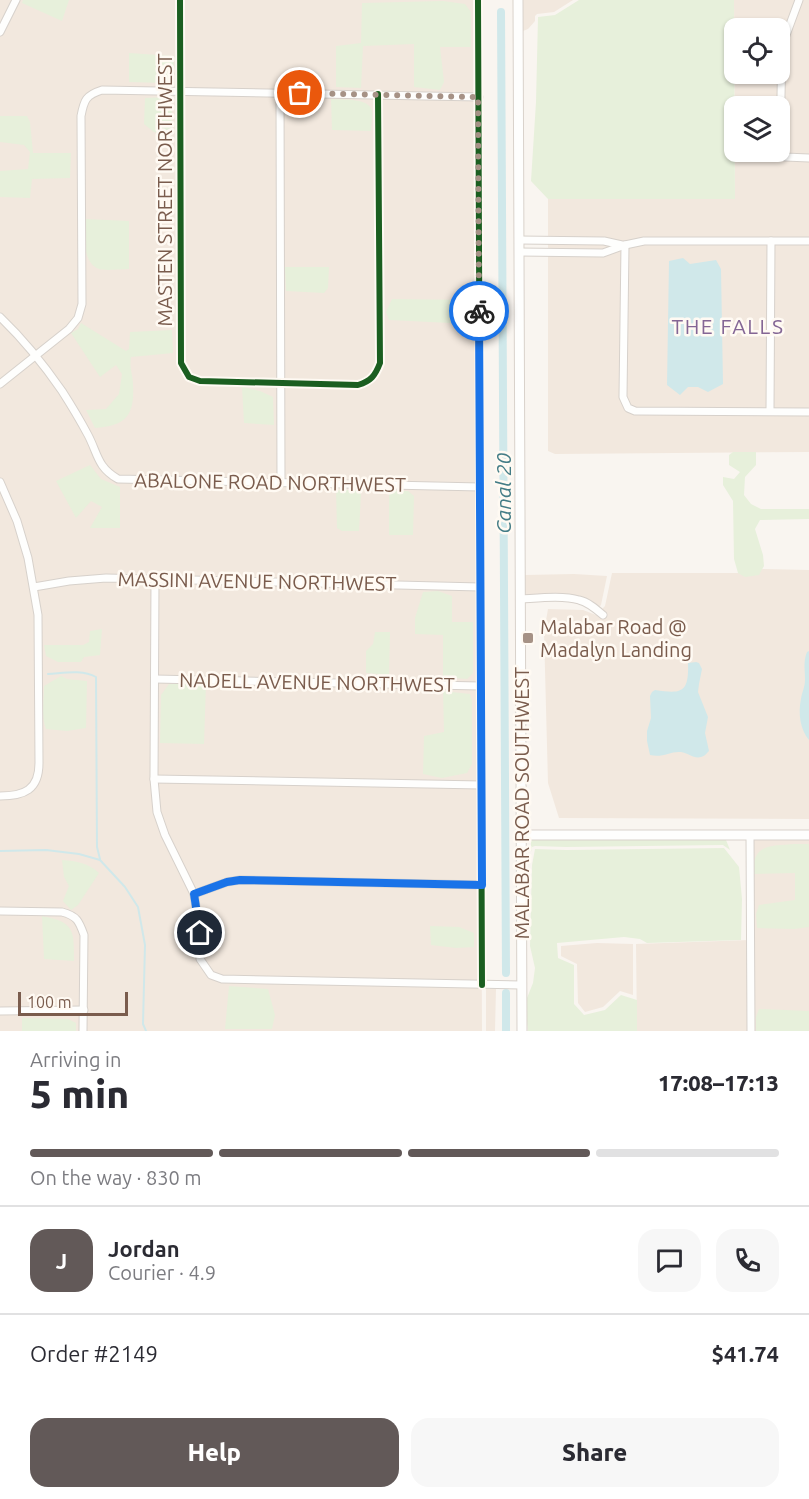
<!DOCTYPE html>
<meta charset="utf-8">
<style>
:root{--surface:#fff;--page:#f7f7f7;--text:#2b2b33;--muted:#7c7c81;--line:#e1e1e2;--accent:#625958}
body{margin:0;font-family:Ubuntu,sans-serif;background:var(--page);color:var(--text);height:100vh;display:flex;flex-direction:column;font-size:22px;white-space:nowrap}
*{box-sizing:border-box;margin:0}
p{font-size:20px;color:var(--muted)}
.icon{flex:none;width:33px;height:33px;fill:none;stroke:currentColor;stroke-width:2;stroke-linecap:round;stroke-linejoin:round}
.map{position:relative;height:1031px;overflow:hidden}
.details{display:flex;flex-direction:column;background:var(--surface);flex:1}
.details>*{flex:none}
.fabs{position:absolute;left:724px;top:18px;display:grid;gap:12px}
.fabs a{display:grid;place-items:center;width:66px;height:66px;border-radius:12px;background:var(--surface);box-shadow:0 2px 4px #0004;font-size:30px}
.scale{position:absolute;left:18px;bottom:15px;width:110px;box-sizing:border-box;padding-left:6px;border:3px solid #7a5c4d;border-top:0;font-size:16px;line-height:21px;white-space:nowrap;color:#7a5c4d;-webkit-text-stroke:4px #fffaf3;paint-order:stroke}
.pin{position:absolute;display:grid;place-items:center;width:51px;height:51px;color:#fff;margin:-26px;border:3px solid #fff;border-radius:50%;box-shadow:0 2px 6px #0007}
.courier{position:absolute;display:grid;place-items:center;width:60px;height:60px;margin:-30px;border:4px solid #1a73e8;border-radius:50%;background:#fff;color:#222;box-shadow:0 2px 8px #0007}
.overview em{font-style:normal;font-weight:800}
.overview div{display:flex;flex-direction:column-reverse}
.overview{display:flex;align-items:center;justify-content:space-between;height:102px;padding:0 30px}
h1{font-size:39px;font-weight:800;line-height:45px}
.bar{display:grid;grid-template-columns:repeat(4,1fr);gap:9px 6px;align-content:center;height:72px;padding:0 30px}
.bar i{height:8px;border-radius:4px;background:var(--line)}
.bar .selected{background:var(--accent)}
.bar p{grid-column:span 4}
.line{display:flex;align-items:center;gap:15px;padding:0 30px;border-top:2px solid var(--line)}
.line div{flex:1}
.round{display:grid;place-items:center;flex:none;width:63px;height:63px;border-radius:18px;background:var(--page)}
.action{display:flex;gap:12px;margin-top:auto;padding:12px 30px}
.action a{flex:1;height:69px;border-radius:18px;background:var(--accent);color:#fff;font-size:24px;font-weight:800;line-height:69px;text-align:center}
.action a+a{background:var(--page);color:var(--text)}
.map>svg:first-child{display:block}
.residential{fill:#f2e8de;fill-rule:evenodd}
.green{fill:#e7f0db}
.water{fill:#d0e8ea}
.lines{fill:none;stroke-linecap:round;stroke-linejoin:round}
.stream{stroke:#d0e8ea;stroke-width:2}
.canal{stroke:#d0e8ea;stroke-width:8}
.street-casing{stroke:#d7d1cb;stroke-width:9}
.secondary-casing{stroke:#d9d2cb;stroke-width:11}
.street{stroke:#fefefd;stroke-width:7}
.secondary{stroke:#fefefd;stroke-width:9}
.cycleway-casing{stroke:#fffaf3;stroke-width:10}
.cycleway{stroke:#1b5e20;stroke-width:6}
.done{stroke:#a69286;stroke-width:6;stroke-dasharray:0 10.8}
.route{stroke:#1a73e8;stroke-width:8}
.poi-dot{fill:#a69286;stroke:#fffaf3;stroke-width:2}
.labels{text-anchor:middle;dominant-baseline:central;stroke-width:5;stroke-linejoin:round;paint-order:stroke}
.street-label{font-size:20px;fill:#7a5c4d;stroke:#fffaf3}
.poi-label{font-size:20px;fill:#7a5c4d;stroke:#fffaf3;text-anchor:start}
.neighbourhood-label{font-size:21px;letter-spacing:1.5px;fill:#846695;stroke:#fffaf3}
.water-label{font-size:21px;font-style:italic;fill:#437c86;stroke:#fffaf3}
</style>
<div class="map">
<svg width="809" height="1031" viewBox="0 0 809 1031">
<rect width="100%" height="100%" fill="#f9f5f0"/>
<g class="residential">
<path d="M0 0H478L482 1031H0Z"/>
<path d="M523 0H573L554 12 537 14 535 16V21L528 29 523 31Z"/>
<path d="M734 0H809V452L555 454 548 451V199H735ZM735 28H780V74H735ZM735 106H780V152H735Z"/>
<path d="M763 569 809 570V819L559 818 548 783 544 632 548 609 583 610 596 615 605 606 612 573H744Z"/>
<path d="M574 574 607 576 601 605 599 607 578 596 562 594 525 595V575Z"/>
<path d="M750 835H809V1031H637L636 944 750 940Z"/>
<path d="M597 943 633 944V995L620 991 603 1007 585 1012 578 1003 577 964 561 956V946Z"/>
<path d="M486 989H496L495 1031H486Z"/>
</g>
<g class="green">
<path d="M23 0H69L62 21 22 3Z"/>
<path d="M579 0H734L735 199H548L531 181 536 102 538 17 555 15Z"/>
<path d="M443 1 465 4 471 12V47H440L444 82 440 90 414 87V44L363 46 361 88 336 87V46L361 43 362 3Z"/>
<path d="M129 53 173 56 174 71 170 81 164 83 129 82Z"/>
<path d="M166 97 172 105 171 131 169 136 154 132 144 124 145 98Z"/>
<path d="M331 99C341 100 369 97 372 111 373 117 371 125 371 131L332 130Z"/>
<path d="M0 116H27L30 122 33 153H71L70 178 32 179 30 198 0 197V171L28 169 30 152 24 145 0 142Z"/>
<path d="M85 219 129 221V269C122 269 106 271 99 269 81 262 85 234 85 219Z"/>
<path d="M285 267H329L328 288 324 293 286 291Z"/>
<path d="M392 299 473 300 471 324 389 320 386 312Z"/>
<path d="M81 323 126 351 129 349 130 332 172 330 173 353 131 357C129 368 133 375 133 385 135 416 125 426 95 428L86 410 106 409 119 394 122 374 116 365 100 377 71 333 78 329Z"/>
<path d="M242 387 260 391 273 397 274 425 244 423Z"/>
<path d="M733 452H756V465L745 477 744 495 751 504 761 509H809V519L760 520 755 529 763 555 764 566 759 575 745 577 738 573 734 559 733 501 723 485V477L734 479 740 472 729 465V455Z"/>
<path d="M90 465 101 479 120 487V528H90L102 507 91 501 76 518 56 481Z"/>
<path d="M336 490H355L361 494 359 531H342L337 528Z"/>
<path d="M389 491H408L414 496 413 535H389Z"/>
<path d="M438 591 452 596V622H473V673L467 679 443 677V635L415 634V618L423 592Z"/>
<path d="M102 629 100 655 84 657 81 662H58L46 656 44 645H83L89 642 90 631Z"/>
<path d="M375 632H390L389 675 366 673V651L373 644Z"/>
<path d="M61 676 67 679 87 681 86 728 67 731 46 729C41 716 44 700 44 686Z"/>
<path d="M206 683 204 744 160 743 161 695 169 684Z"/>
<path d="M443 691 470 694 472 700V764L467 773 442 778 423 774 424 736 444 732Z"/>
<path d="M531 839 726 840 730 850 723 845 566 847 535 846 532 847 531 852Z"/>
<path d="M795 844H809V927L794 929 757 928 756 914 759 905 795 900V873L754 874C751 843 772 846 795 844Z"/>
<path d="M724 848 739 867 742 899 741 940 647 943 640 939 624 937 557 943 558 958 574 965V1004L584 1015 605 1010 621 995 637 1000V1031H528L525 1003 533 983 535 968 530 946 532 865 535 849 566 850Z"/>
<path d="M62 860C77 861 88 863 99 873L78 905 71 910 63 901 69 886 64 877Z"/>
<path d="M42 916C75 922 74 931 74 961L44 959Z"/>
<path d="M430 926 459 927 474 933V947L456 948 431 945Z"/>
<path d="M229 986 268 989 275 1015 272 1029H225Z"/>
<path d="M759 1009 809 1011V1031H756V1017Z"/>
<path d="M22 1018 68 1019 76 1023V1031H22Z"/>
</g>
<g class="water">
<path d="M683 258 690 264 716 260 721 269 723 384 708 392 698 387H688L680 395 667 385 669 261Z"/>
<path d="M809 651V740C800 729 798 713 801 699 802 692 805 687 805 680 805 669 803 662 807 652Z"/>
<path d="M696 662 699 663 702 669 699 684 698 692 708 717 705 733 709 751C706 754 705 756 701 757 694 759 688 753 681 752 670 751 663 758 650 755L647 741V731L651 718 650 696 652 692 655 690C682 694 689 693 688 663Z"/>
</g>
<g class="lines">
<g class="stream">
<path d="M48 674C64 673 82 669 96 677L97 847 100 859"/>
<path d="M0 851 46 850 79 854 100 860 125 887 138 907 145 945 143 1024 146 1031"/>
</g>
<g class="canal">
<path d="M501 12 506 973"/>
<path d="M506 993V1031"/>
</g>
<g class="street-casing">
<g id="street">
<path d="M180 0 181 363 189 377 200 381 358 385C371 381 375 376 380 363L378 94"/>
<path d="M478 0 482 985"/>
<path d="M799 0 782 46 780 146 782 153 785 157 809 158"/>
<path d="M0 32 16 0"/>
<path d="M280 93 281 482"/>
<path d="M519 240 604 241 622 245"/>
<path d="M625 245 623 397 628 408 635 411 809 412"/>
<path d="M519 252 603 253 625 245 644 241H809"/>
<path d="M0 317C23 339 44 365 62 391 71 405 80 420 88 435 98 454 97 467 118 479L480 487"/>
<path d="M0 384 69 329 78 318 82 304 81 116C84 100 86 95 102 90L479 97"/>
<path d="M770 411 771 241"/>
<path d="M0 482 17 521 28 558 38 615 39 763C39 790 24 796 0 796"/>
<path d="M155 579 154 779 157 812 165 835 194 894 200 933V959L211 975 222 979 521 985"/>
<path d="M34 587 69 581 106 578 480 587"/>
<path d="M521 599C538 598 563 595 579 600 588 602 596 609 603 615"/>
<path d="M155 679 480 686"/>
<path d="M154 779 481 785"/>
<path d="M750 835 751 1031"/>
<path d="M194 894 227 882 240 880 482 885"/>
<path d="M0 911 62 912C77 916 79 921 84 935L83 1031"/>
<path d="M0 1011 84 1010"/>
</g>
</g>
<g class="secondary-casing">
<g id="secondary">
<path d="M518 0 522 1031"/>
<path d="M522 835H809"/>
</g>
</g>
<use href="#street" class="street"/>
<use href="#secondary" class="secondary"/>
<g class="cycleway-casing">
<g id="cycleway">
<path d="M180 0 181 363 189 377 200 381 358 385C371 381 375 376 380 363L378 94"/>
<path d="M478 0 482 985"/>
</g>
</g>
<use href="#cycleway" class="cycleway"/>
</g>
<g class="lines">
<path class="done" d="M300 93 478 97 479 311"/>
<path class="route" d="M200 933 194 894 227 882 240 880 482 885 479 311"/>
</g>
<rect class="poi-dot" x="522" y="632" width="12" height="12" rx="3"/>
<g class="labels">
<g class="street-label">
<text transform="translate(164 190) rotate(-90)">MASTEN STREET NORTHWEST</text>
<text transform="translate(270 482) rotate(1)">ABALONE ROAD NORTHWEST</text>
<text transform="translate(257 581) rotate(1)">MASSINI AVENUE NORTHWEST</text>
<text transform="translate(317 682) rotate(1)">NADELL AVENUE NORTHWEST</text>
<text transform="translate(521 803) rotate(-90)">MALABAR ROAD SOUTHWEST</text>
</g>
<g class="poi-label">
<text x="540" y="626">Malabar Road @<tspan x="540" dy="23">Madalyn Landing</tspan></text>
</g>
<g class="neighbourhood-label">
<text x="728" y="326">THE FALLS</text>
</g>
<g class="water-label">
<text transform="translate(503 493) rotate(-90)">Canal 20</text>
</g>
</g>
</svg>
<div class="fabs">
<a><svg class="icon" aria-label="locate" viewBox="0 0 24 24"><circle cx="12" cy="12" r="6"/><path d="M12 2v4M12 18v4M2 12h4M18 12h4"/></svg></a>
<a><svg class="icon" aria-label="layers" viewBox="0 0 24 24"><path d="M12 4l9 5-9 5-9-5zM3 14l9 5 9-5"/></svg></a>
</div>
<div class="scale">100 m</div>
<div class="pin" style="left:300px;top:93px;background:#ea580c"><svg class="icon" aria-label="bag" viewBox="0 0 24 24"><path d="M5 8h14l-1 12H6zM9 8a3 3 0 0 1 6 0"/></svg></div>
<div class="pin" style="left:200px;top:933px;background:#1f2937"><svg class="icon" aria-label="home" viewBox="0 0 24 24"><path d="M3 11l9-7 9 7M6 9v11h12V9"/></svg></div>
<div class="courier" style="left:479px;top:311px"><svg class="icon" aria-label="bike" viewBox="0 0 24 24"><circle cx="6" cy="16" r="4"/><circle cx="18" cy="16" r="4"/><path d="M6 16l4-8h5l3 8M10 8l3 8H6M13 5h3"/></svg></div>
</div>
<section class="details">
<div class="overview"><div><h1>5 min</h1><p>Arriving in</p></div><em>17:08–17:13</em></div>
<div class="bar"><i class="selected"></i><i class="selected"></i><i class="selected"></i><i></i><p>On the way · 830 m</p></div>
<div class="line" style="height:108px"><b class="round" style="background:var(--accent);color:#fff">J</b><div><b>Jordan</b><p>Courier · 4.9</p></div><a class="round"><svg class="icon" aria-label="chat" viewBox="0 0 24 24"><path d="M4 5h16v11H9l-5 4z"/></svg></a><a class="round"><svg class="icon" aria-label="phone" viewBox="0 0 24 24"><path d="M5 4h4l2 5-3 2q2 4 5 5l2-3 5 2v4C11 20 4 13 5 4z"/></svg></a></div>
<div class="line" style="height:78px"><div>Order #2149</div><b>$41.74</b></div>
<div class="action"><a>Help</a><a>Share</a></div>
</section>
